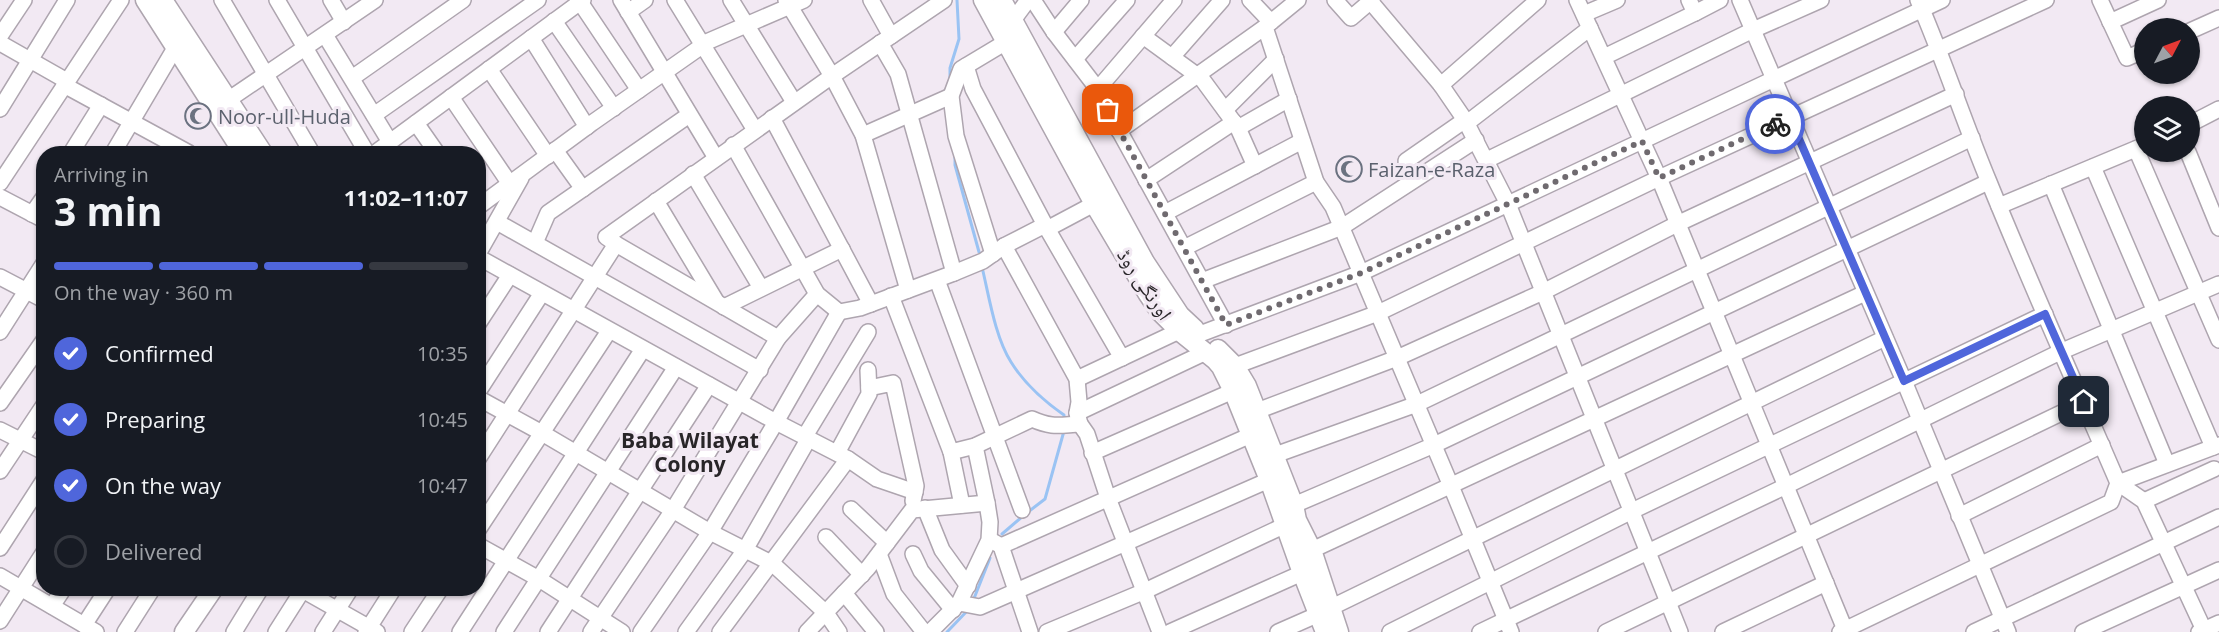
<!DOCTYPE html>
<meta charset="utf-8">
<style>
:root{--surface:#171b24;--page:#20242c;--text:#f1f3f6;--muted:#9ea1a6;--line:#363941;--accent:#4f66db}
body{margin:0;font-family:"Open Sans","Noto Naskh Arabic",sans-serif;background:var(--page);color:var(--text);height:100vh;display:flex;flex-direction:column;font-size:22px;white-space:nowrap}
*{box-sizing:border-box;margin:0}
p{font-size:20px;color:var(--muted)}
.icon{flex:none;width:33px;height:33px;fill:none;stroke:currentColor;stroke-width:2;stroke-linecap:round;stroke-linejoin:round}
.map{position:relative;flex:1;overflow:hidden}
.panel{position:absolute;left:36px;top:146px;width:450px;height:450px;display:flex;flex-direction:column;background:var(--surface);border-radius:24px;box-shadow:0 2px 4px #0004}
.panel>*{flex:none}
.needle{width:39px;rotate:49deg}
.fabs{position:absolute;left:2134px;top:18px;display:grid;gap:12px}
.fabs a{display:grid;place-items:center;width:66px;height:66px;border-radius:50%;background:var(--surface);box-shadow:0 2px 4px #0004;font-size:30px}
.pin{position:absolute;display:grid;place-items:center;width:51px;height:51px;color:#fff;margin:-26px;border-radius:12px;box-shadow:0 3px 9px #0006}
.courier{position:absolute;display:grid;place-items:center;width:60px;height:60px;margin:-30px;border:4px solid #4f66db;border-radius:50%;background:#fff;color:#222;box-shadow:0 2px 8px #0007}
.headline em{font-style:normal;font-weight:700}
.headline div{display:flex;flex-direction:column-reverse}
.headline{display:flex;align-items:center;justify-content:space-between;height:102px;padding:0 18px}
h1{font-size:39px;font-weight:700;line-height:45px}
.bar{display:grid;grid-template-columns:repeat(4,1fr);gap:9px 6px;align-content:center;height:72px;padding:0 18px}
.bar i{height:8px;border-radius:4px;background:var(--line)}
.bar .on{background:var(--accent)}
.bar p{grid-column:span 4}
ol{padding:0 18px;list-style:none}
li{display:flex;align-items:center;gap:18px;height:66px}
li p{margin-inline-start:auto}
li .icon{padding:6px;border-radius:50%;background:var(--accent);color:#fff;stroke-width:4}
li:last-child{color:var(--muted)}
li i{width:33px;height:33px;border:3px solid var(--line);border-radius:50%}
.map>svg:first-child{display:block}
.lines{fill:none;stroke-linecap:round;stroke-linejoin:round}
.stream{stroke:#9ac3f3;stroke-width:3}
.minor-casing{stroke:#aea5af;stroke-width:18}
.major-casing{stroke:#aea5af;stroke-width:21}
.minor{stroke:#fff;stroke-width:15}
.major{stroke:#fff;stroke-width:18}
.done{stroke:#6f6a6f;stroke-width:6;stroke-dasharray:0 10.8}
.route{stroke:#4f66db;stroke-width:8}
.labels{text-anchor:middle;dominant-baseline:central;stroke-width:6;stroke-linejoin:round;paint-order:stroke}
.worship-label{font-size:20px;fill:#5b616d;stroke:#f2e9f3;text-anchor:start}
.street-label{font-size:20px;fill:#282528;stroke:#f2e9f3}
.neighbourhood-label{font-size:21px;font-weight:bold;fill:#282528;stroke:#f2e9f3}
</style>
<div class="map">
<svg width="2219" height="632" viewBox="0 0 2219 632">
<rect width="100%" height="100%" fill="#f2e9f3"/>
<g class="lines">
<g class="stream">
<path d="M950 81V68L959 39 957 0"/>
<path d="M955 153V165L979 252"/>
<path d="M982 267C989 296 995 337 1011 362 1024 383 1044 401 1064 415V421"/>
<path d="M1028 512 1045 499 1064 431"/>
<path d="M1002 534 1023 516"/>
<path d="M973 601 990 558"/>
<path d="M947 632 968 610"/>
</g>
<g class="minor-casing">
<g id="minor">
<path d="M222 0 312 153"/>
<path d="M277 0 367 153"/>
<path d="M331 0 344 22"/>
<path d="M621 0 716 158"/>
<path d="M675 0 755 130"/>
<path d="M731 0 794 102"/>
<path d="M786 0 832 76 863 135 908 290"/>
<path d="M871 0 891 36"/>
<path d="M1033 0 1054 32 1093 83 1226 325"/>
<path d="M1250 0 1271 22"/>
<path d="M1298 0 1265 27 1316 182 1333 207 1451 486 1511 632"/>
<path d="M1335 0 1351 18 1372 0"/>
<path d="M1577 0 1659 178 1846 632"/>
<path d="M1689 0 1695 13 1720 0"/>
<path d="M1740 0 1904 381 2008 632"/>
<path d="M2100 0 2127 58 2145 50"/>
<path d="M1370 1 1441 85 1465 120 1508 204 1680 632"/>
<path d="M580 2 639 90"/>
<path d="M628 12 645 0"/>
<path d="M1584 14 1617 0"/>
<path d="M1014 19 1028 0"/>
<path d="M554 21 614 108"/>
<path d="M2110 22 2158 0"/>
<path d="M2190 31 2219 18"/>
<path d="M1054 32 1081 0"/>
<path d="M325 35 390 142"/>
<path d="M0 36 24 0"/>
<path d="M1143 36 1202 79 1238 128 1255 166"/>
<path d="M531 38 587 127"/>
<path d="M0 43 67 81"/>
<path d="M880 43 898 74 954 273"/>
<path d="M1172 57 1222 0"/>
<path d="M1604 57 1695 13"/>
<path d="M1075 59 1127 0"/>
<path d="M966 66 973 89 1045 225 1122 358"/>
<path d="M489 69 548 156"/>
<path d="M352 78 463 0"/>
<path d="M64 85 189 153"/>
<path d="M1441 85 1538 0"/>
<path d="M1097 90 1174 0"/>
<path d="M451 97 510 184"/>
<path d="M228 100 375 0"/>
<path d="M0 109 67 0"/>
<path d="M1225 110 1276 59"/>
<path d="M374 115 538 0"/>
<path d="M772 118 871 304"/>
<path d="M416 123 437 153"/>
<path d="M1467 123 1590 28"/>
<path d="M2190 124 2219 109"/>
<path d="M1238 128 1289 99"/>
<path d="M1119 131 1265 27"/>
<path d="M863 135 951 96"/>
<path d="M733 145 817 294 839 312 860 308 954 273 983 261 1004 246 1045 225"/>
<path d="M2136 149 2219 340"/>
<path d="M555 150 583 189"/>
<path d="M2188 152 2219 228"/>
<path d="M71 153 101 105"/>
<path d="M113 153 175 48"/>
<path d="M375 153 583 0"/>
<path d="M1487 160 1753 30 1821 0"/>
<path d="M1406 161 1465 120"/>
<path d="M2093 167 2213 447"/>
<path d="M693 174 761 288"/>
<path d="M1146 180 1234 122"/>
<path d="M0 183 121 0"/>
<path d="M2051 184 2167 464"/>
<path d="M0 197 44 220"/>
<path d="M656 201 716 301"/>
<path d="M1999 206 2145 145"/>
<path d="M478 207 592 123 709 41 804 0"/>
<path d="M1165 213 1302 141"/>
<path d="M32 214 44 197"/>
<path d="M497 222 760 370"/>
<path d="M1047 229 1094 204"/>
<path d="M535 243 548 213 689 115"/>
<path d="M616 244 606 237 832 76 944 0"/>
<path d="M1004 246 1077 379 1079 402 1077 413 1080 424 1087 434 1108 498 1160 632"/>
<path d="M1184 248 1316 182"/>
<path d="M478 254 521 178"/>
<path d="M993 254 956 136 951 96 961 69 1006 42"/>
<path d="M478 257 776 422 848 459 877 479 915 492"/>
<path d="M0 277 44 300"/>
<path d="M937 280 1022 510"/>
<path d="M1202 281 1342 227 1476 140"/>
<path d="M891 296 951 452 962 505"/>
<path d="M724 307 842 249"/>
<path d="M478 324 510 275"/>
<path d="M0 332 44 263"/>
<path d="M1200 334 1361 273 1942 0"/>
<path d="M778 338 817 294"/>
<path d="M1235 366 1378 313 1659 178 2046 0"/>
<path d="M1077 379 1179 331"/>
<path d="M869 388 893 383 916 486 913 501"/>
<path d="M478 392 542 293"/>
<path d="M478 398 542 433 710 532 773 564 826 613 839 632"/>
<path d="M0 403 44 340"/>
<path d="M1257 411 1397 358 1543 292 1677 224 1956 94"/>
<path d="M1077 413 1206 352"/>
<path d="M0 430 44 452"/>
<path d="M805 436 868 332"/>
<path d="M951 452 975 446 1032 419C1052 428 1059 425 1080 424"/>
<path d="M837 453 869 394 868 370"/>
<path d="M1092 453 1233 391"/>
<path d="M1275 455 1417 404 1972 138"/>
<path d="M478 459 616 244 778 338 673 510 591 632"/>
<path d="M0 471 44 405"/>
<path d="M2118 483 2144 501 2204 630"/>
<path d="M2118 483 2219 445"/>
<path d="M2144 501 2214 469"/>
<path d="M1294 505 1434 445 1988 182"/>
<path d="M925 508 942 550 968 586"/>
<path d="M851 509 887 543"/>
<path d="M1959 516 2102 445"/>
<path d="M478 530 609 331"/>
<path d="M826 537 862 575"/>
<path d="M994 542 1001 546 1030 632"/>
<path d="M478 545 539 579 622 632"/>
<path d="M1001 546 1251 435"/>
<path d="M0 548 44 480"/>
<path d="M1312 550 1865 293"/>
<path d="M879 554 894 594 924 632"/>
<path d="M913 554 921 571 953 610"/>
<path d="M0 576 96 632"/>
<path d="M299 588 377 632"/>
<path d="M844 593 876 632"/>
<path d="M959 603 980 607 1269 480"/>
<path d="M52 606 64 588"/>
<path d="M1330 608 1885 338"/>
<path d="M0 621 44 552"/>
<path d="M84 625 108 588"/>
<path d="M125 632 153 588"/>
<path d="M234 632 261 588"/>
<path d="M276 632 304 588"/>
<path d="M323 632 351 588"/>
<path d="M366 632 394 588"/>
<path d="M412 632 441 588"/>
<path d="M460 632 643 349"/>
<path d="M504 632 676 367"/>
<path d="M548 632 709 385"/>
<path d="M641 632 710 532 776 422 839 312"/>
<path d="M686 632 745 550 809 438"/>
<path d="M720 632 848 459"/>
<path d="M807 632 868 568 912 510 987 503"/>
<path d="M930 632 959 603 989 540 990 522 987 503 975 446"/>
<path d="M1047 632 1145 591 1294 521"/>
<path d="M1170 632 1302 573"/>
<path d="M1278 632 1319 614"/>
<path d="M1390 632 1632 511 2045 314"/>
<path d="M1480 632 1784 487 2060 352 2219 284"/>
<path d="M1606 632 2084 402"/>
<path d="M1723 632 1826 583"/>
<path d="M1840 632 2111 502 2118 483C2075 383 2030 283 1989 182 1964 122 1944 60 1918 0"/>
<path d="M1974 632 2219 517"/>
<path d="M2083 632 2219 570"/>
<path d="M2199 632 2219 623"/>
</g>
</g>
<g class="major-casing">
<g id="major">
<path d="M145 0 243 153"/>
<path d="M163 0 263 153"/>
<path d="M983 0 1094 204 1147 293 1160 312 1179 331 1215 360 1221 367 1233 391 1269 480 1302 573 1325 632"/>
<path d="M1002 0 1145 262 1180 315 1195 329"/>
<path d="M1218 349 1235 366 1247 386 1294 505 1297 520 1312 550 1339 632"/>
<path d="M184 632 214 588"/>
</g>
</g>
<use href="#minor" class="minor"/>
<use href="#major" class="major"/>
</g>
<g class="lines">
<path class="done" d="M1108 110 1226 325 1361 273 1642 141 1659 178 1775 124"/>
<path class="route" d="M1775 124 1790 118 1904 381 2045 314 2084 402"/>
</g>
<defs>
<g id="mosque-ring" transform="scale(1.35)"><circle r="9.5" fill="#f2e9f3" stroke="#6b7280" stroke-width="1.5"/><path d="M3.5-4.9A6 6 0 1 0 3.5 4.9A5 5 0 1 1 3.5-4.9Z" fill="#6b7280"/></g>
</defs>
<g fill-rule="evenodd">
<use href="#mosque-ring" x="198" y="116"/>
<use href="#mosque-ring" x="1349" y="169"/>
</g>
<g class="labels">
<g class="worship-label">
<text x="218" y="116">Noor-ull-Huda</text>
<text x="1368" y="169">Faizan-e-Raza</text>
</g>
<g class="street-label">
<text transform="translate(1145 284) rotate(56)">اورنگی روڈ</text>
</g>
<g class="neighbourhood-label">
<text x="690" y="440">Baba Wilayat<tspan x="690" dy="24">Colony</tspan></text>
</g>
</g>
</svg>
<div class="fabs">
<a><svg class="needle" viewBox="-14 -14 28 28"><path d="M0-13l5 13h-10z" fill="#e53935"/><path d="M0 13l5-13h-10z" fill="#9ea1a6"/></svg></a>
<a><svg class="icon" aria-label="layers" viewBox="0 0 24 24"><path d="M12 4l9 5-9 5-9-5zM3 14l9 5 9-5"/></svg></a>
</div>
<div class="pin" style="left:1108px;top:110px;background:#ea580c"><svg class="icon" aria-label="bag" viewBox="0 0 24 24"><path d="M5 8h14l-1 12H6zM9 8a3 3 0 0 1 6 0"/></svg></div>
<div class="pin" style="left:2084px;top:402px;background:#1f2937"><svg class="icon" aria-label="home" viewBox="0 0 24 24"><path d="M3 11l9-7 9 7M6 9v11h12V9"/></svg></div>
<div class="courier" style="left:1775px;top:124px"><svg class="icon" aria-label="bike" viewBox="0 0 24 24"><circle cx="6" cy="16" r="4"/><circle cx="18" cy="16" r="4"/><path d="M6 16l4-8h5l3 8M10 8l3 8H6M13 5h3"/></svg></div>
<section class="panel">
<div class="headline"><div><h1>3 min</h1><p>Arriving in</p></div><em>11:02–11:07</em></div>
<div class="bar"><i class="on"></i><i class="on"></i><i class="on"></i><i></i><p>On the way · 360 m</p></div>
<ol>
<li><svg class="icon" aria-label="check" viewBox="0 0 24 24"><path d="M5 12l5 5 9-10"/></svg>Confirmed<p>10:35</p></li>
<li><svg class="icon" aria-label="check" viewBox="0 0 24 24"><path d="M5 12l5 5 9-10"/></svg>Preparing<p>10:45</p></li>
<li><svg class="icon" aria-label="check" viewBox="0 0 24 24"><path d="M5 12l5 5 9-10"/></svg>On the way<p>10:47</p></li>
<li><i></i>Delivered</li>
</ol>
</section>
</div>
